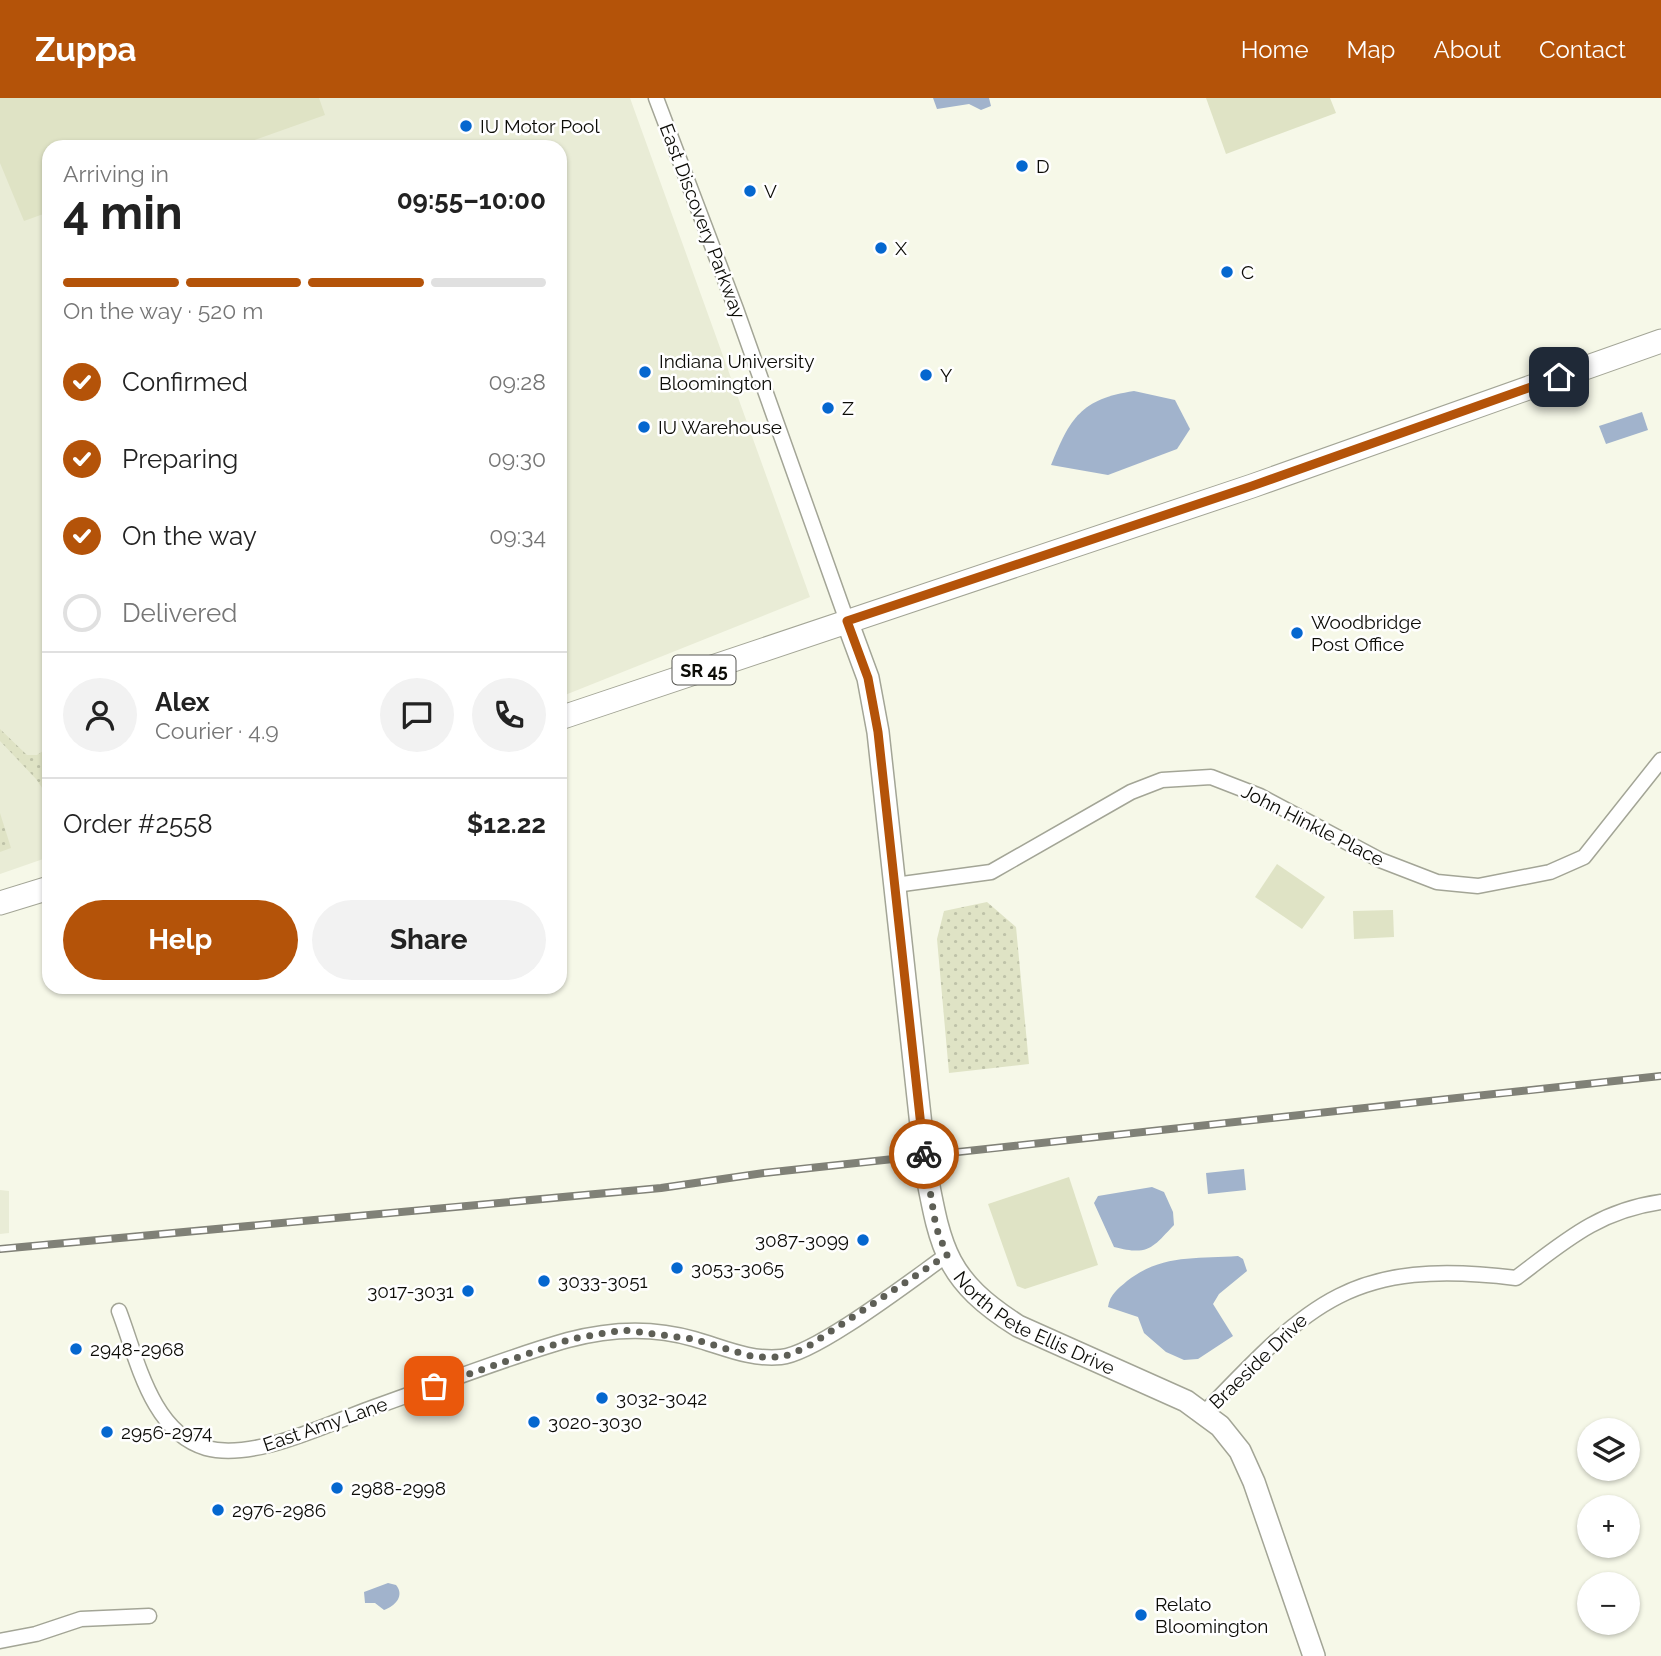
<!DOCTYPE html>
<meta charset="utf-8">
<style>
:root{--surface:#fff;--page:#f2f2f2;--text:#222;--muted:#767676;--line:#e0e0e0;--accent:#b45309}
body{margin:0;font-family:Raleway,sans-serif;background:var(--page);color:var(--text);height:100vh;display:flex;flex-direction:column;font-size:26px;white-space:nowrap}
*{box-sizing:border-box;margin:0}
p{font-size:23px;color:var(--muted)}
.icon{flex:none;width:38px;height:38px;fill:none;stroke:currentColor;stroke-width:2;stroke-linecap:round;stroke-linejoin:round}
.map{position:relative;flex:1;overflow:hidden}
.details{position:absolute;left:42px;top:42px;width:525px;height:854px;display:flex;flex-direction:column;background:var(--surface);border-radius:21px;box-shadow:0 2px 5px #0004}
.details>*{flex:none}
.tools{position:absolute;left:1577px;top:1320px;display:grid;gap:14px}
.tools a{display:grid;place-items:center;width:63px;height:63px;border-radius:50%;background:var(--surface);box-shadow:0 2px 5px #0004;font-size:35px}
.pin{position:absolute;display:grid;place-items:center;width:60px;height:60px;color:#fff;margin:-30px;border-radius:14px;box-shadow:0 4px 10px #0006}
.courier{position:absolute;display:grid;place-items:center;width:70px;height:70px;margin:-35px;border:5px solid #b45309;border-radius:50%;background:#fff;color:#222;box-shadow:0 2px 9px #0007}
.headline em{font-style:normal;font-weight:700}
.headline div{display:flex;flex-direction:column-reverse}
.headline{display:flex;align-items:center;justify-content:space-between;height:119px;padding:0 21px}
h1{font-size:46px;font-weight:700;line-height:52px}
.bar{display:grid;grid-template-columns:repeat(4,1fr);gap:10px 7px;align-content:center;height:84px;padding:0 21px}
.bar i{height:9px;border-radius:5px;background:var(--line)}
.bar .on{background:var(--accent)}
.bar p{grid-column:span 4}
.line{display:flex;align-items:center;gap:18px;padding:0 21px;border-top:2px solid var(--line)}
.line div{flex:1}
.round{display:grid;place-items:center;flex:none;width:74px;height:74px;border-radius:37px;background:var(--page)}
ol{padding:0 21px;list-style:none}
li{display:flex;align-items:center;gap:21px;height:77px}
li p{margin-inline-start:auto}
li .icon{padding:7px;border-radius:50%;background:var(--accent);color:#fff;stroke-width:4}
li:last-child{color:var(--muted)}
li i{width:38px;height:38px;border:4px solid var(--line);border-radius:50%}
.action{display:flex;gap:14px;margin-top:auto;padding:14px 21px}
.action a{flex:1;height:80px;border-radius:42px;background:var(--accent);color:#fff;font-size:28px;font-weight:700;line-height:80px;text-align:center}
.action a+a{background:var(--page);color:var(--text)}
header{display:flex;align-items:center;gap:42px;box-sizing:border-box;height:98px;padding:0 35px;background:var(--accent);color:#fff}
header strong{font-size:33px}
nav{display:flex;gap:38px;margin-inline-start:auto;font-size:24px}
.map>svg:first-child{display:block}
.built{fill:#e9ecd6}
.grass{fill:url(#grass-dots)}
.park{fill:#dfe3c5}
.water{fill:#a1b3cc}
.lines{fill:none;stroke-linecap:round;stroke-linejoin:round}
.street-casing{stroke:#a3a596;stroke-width:17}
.secondary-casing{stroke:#a3a596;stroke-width:24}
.primary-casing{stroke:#a3a596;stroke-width:25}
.street{stroke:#fff;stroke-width:14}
.secondary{stroke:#fff;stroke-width:21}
.primary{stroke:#fff;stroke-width:23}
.rail-casing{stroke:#808177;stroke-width:8}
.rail{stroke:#fff;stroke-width:5;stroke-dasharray:16;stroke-linecap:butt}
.done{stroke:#5e5f56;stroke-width:7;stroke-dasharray:0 12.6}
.route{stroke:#b45309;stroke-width:9}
.poi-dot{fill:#0567cf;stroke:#fff;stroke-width:2.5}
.labels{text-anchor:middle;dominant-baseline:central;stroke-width:5;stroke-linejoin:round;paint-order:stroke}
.shield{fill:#fff;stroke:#555551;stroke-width:2}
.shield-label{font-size:18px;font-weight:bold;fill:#0c0c07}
.poi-label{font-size:19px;fill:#0c0c07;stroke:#fff;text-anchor:start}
.street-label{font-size:19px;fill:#0c0c07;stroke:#fff}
</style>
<header>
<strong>Zuppa</strong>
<nav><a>Home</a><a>Map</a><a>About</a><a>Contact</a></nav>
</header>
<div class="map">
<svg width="1661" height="1558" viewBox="0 0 1661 1558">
<defs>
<pattern id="grass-dots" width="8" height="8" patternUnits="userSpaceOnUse" patternTransform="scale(1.75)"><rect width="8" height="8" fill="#dfe3c5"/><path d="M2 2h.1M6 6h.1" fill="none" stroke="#bec2a8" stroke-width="1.8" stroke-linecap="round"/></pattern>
</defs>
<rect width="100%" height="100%" fill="#f6f8e8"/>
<g class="built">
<path d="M0 0H630L810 499 560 599V49H49V759L0 776Z"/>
<path d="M0 1092 9 1093V1135L0 1136Z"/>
</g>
<g class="grass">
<path d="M0 631 27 657H37L49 649V696L47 697 36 681 0 643Z"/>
<path d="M0 715 11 750 0 754Z"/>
<path d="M987 804 1016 829 1029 966 949 975 937 841 944 813Z"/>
</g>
<g class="park">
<path d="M0 0H319L325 17 235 49H49V114L24 123 0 65Z"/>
<path d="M1206 0H1330L1336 15 1226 56Z"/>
<path d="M1277 766 1325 799 1302 831 1255 799Z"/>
<path d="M1393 812 1394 839 1354 841 1353 813Z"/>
<path d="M1069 1079 1098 1167 1025 1191 1017 1188 988 1106Z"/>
</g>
<g class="water">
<path d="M933 0H989L991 8 981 12 969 6 937 11Z"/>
<path d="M1134 293 1175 302 1190 331 1177 351 1108 377 1051 367C1070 320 1081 301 1134 293Z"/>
<path d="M1642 314 1648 332 1606 346 1599 328Z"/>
<path d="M1244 1071 1246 1092 1208 1096 1206 1075Z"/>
<path d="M1152 1089 1164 1094 1173 1114 1174 1127C1152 1150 1149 1158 1114 1149L1094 1105 1098 1098Z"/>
<path d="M1238 1158 1243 1161 1247 1173 1219 1196 1213 1206 1233 1238 1198 1261 1184 1262 1166 1254 1144 1235 1138 1219 1108 1209C1110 1196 1118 1191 1127 1183 1162 1156 1196 1161 1238 1158Z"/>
<path d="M388 1485 396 1487C405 1498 395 1508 384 1512L375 1505H365L364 1494Z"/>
</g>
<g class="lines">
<g class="street-casing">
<g id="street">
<path d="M656 0 736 211 847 523"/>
<path d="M895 787 991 774 1131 694 1162 682 1211 679 1260 698 1380 762 1437 784 1478 788 1550 774 1584 759 1661 662"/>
<path d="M119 1213C137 1260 151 1334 206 1350 253 1363 325 1327 369 1311 435 1288 501 1261 568 1242 609 1231 653 1229 694 1241 723 1249 749 1262 781 1259 816 1256 913 1181 947 1157"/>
<path d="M1204 1315C1311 1203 1353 1160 1516 1180 1565 1143 1598 1113 1661 1104"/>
<path d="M0 1543 36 1536 81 1521 149 1518"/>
</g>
</g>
<g class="secondary-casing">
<g id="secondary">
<path id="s1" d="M847 523 868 580 878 634 926 1073C941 1152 946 1182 1018 1228L1186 1303 1220 1328 1240 1353 1254 1384 1314 1558"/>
</g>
</g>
<g class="primary-casing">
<g id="primary">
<path d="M560 620 1252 388 1661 243"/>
<path d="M0 805 49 790"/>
</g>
</g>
<use href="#street" class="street"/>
<use href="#secondary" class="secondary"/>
<use href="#primary" class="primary"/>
<g class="rail-casing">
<path id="rail" d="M0 1151 661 1090 764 1075 1661 978"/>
</g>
<use href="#rail" class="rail"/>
</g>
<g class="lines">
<path class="done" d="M434 1288 571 1241 623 1232 693 1241 754 1259H783L807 1249 947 1157 936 1129 924 1056"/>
<path class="route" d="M924 1056 878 634 868 580 847 523 1252 388 1559 279"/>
</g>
<g class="poi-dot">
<circle cx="466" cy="28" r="7"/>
<circle cx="1022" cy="68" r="7"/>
<circle cx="750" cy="93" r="7"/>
<circle cx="881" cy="150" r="7"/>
<circle cx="1227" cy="174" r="7"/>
<circle cx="645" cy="274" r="7"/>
<circle cx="926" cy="277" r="7"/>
<circle cx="828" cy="310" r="7"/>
<circle cx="644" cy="329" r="7"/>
<circle cx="1297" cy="535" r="7"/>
<circle cx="863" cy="1142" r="7"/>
<circle cx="677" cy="1170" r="7"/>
<circle cx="544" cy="1183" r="7"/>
<circle cx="468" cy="1193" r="7"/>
<circle cx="76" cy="1251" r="7"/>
<circle cx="602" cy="1300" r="7"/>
<circle cx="534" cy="1324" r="7"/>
<circle cx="107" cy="1334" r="7"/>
<circle cx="337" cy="1390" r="7"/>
<circle cx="218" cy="1412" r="7"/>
<circle cx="1141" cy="1517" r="7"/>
</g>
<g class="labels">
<rect class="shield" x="672.5" y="557.5" width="63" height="29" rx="5"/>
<g class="shield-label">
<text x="704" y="572">SR 45</text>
</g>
<g class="poi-label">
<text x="480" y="28">IU Motor Pool</text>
<text x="1036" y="68">D</text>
<text x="764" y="93">V</text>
<text x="895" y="150">X</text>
<text x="1241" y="174">C</text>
<text x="659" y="263">Indiana University<tspan x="659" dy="22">Bloomington</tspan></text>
<text x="940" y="277">Y</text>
<text x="842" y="310">Z</text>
<text x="658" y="329">IU Warehouse</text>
<text x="1311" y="524">Woodbridge<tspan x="1311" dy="22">Post Office</tspan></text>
<text x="849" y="1142" text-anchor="end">3087-3099</text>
<text x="691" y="1170">3053-3065</text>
<text x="558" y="1183">3033-3051</text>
<text x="454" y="1193" text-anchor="end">3017-3031</text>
<text x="90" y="1251">2948-2968</text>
<text x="616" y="1300">3032-3042</text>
<text x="548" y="1324">3020-3030</text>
<text x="121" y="1334">2956-2974</text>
<text x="351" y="1390">2988-2998</text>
<text x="232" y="1412">2976-2986</text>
<text x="1155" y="1506">Relato<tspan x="1155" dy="22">Bloomington</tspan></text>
</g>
<g class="street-label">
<text transform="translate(703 123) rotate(69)">East Discovery Parkway</text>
<text transform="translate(1313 727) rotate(27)">John Hinkle Place</text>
<text stroke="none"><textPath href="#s1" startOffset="758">North Pete Ellis Drive</textPath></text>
<text transform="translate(1258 1263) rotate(-44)">Braeside Drive</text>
<text transform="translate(325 1326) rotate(-19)">East Amy Lane</text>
</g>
</g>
</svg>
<div class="tools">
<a><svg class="icon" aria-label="layers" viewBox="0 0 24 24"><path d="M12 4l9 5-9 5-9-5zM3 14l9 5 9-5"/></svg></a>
<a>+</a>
<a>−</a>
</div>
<div class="pin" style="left:434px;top:1288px;background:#ea580c"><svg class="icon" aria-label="bag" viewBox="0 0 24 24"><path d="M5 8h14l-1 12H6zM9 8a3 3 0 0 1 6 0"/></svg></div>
<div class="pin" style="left:1559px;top:279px;background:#1f2937"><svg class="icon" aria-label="home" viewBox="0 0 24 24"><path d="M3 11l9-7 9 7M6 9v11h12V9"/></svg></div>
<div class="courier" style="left:924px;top:1056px"><svg class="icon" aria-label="bike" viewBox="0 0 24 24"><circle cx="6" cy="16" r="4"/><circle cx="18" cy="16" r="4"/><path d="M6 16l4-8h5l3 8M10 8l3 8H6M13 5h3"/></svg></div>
<section class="details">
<div class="headline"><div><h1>4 min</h1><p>Arriving in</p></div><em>09:55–10:00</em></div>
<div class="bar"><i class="on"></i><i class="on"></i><i class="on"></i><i></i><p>On the way · 520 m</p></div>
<ol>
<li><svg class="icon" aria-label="check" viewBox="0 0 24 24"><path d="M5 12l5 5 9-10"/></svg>Confirmed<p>09:28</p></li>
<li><svg class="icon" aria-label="check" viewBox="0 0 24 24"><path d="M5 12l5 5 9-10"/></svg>Preparing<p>09:30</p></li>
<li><svg class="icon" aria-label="check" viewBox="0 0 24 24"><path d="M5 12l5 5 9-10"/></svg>On the way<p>09:34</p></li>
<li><i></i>Delivered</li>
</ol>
<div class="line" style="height:126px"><a class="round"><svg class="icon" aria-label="person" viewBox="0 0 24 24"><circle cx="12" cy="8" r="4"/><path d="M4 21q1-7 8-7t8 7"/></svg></a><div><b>Alex</b><p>Courier · 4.9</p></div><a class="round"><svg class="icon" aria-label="chat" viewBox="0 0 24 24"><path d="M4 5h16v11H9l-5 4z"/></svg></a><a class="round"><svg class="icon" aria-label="phone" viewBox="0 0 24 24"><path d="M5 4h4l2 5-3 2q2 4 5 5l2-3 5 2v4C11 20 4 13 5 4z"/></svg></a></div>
<div class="line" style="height:91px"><div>Order #2558</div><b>$12.22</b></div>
<div class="action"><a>Help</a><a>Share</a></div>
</section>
</div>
